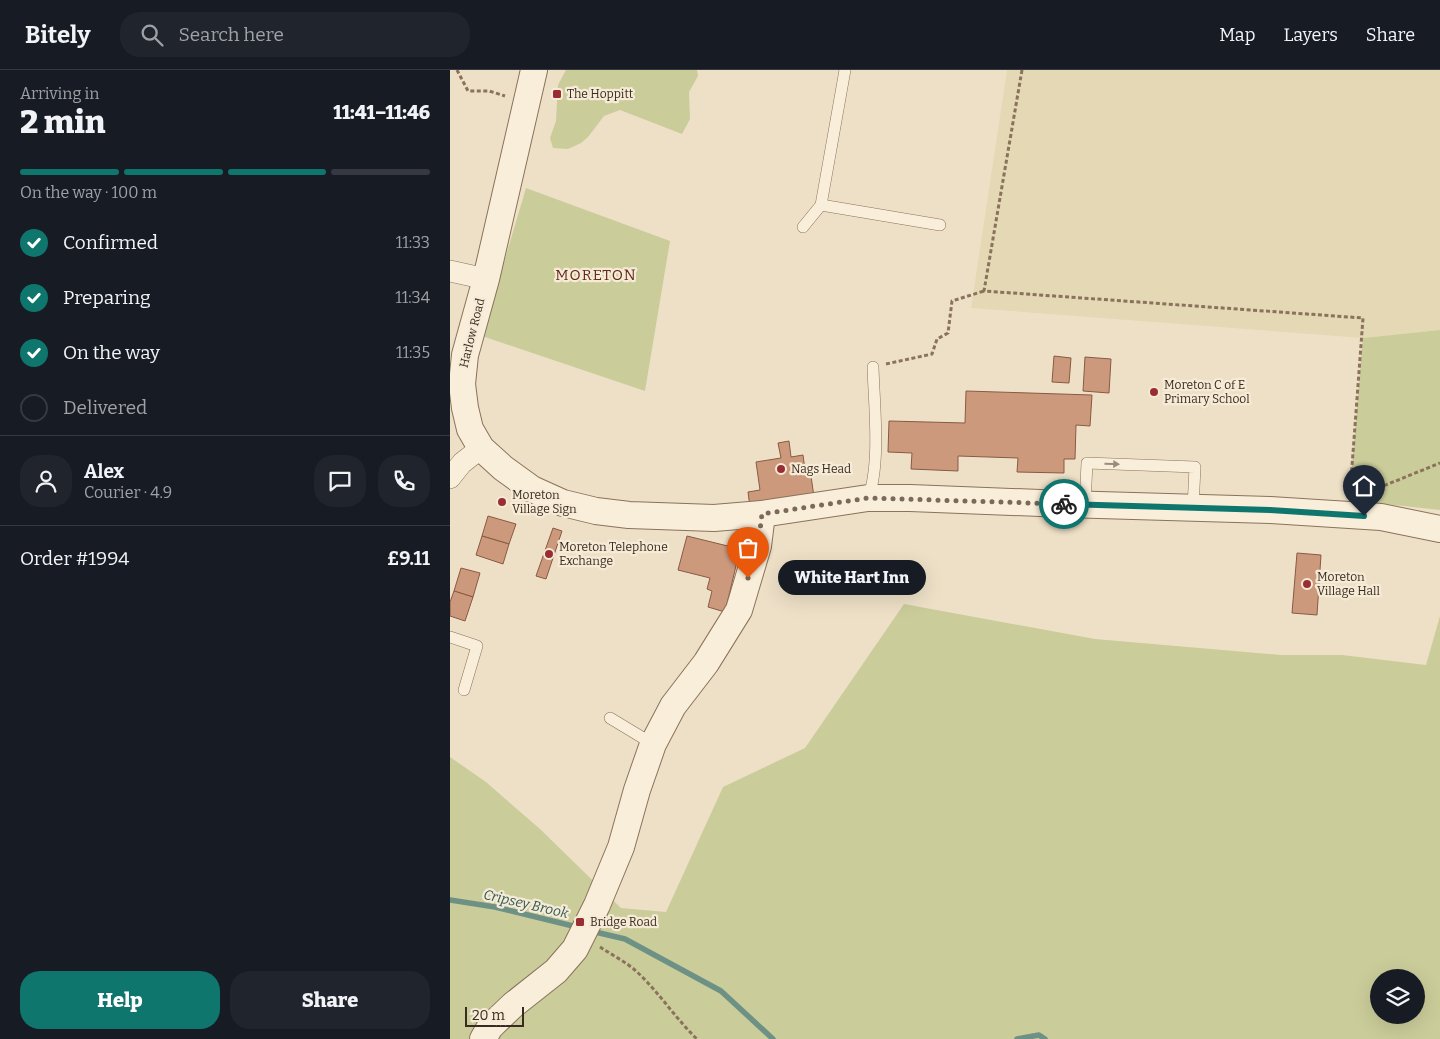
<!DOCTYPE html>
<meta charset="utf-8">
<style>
:root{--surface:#171b24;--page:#20242c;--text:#f1f3f6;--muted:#9ea1a6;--line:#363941;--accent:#0f766e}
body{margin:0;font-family:Bitter,serif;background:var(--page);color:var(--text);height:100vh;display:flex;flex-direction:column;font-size:19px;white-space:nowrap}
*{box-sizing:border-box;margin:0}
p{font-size:16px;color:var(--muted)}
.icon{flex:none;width:28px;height:28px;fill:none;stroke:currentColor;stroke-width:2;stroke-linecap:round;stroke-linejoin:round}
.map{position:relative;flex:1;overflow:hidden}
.panel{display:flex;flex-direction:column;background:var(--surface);width:450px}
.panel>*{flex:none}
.tools{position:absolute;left:920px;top:899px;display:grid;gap:10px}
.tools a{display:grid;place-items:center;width:55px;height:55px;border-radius:50%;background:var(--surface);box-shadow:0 5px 20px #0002;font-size:25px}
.scale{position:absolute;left:15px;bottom:12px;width:59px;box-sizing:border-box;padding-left:5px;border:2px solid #3a2b20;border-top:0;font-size:14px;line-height:18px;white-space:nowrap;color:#3a2b20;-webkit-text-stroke:4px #f6ebd6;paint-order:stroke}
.pin{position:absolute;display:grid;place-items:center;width:42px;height:42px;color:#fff;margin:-51px -21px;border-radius:50% 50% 50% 0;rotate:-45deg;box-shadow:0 0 5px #0007}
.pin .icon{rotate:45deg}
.courier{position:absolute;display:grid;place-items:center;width:50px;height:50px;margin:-25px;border:4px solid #0f766e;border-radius:50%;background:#fff;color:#222;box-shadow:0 1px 6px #0007}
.bubble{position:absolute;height:35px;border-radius:18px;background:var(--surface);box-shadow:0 5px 20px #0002;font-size:16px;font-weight:800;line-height:35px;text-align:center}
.summary em{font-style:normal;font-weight:800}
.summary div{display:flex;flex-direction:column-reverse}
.summary{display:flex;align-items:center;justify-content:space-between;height:85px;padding:0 20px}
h1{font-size:32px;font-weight:800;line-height:38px}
.bar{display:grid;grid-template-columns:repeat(4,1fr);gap:8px 5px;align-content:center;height:60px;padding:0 20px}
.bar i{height:6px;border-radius:4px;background:var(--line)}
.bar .active{background:var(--accent)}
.bar p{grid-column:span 4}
.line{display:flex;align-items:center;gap:12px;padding:0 20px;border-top:1px solid var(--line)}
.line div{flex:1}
.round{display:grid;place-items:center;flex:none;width:52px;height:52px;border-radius:20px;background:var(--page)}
ol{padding:0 20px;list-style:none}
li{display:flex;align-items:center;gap:15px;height:55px}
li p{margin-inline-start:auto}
li .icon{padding:5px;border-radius:50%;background:var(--accent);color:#fff;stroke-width:4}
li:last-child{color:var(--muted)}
li i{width:28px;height:28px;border:2px solid var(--line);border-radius:50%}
.button{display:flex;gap:10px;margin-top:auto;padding:10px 20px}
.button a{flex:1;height:58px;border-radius:20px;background:var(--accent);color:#fff;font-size:20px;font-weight:800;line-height:58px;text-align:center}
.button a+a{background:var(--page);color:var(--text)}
header{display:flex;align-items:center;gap:30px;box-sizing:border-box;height:70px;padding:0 25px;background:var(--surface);border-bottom:1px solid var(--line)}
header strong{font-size:24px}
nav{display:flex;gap:28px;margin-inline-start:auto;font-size:18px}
.search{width:350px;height:45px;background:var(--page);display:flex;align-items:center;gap:12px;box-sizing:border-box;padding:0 18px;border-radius:20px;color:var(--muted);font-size:19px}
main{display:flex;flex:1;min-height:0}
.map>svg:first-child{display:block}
.farmland{fill:#e4d9b4}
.green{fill:#cacc9a;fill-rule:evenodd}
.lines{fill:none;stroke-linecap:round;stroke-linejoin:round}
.stream{stroke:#6e9186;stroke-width:5.5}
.building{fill:#cc997d;stroke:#895a42}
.service-casing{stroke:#8a725c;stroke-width:12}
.minor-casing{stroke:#8a725c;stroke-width:22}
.tertiary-casing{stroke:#8a725c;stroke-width:28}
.path{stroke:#8a725c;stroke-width:3;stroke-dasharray:4 2.5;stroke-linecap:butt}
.service{stroke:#f9eeda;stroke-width:11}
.minor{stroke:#f9eeda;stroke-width:21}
.tertiary{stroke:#f9eeda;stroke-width:26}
.oneway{fill:#9a8c7d}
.done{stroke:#796a5a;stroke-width:5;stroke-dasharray:0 9}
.route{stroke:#0f766e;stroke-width:6}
.poi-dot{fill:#982d34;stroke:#f6ebd6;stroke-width:2}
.labels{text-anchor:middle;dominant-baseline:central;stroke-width:4.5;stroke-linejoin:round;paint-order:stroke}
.poi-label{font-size:12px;fill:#3a2b20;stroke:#f6ebd6;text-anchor:start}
.street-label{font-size:12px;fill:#3a2b20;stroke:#f6ebd6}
.water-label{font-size:14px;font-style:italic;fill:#2f5a54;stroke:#f6ebd6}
.quarter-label{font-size:15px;letter-spacing:1px;fill:#662a1f;stroke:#f6ebd6}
</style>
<header>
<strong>Bitely</strong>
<div class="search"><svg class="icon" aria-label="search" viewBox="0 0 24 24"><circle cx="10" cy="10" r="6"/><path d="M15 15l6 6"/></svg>Search here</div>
<nav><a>Map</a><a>Layers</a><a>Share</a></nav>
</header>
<main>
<section class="panel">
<div class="summary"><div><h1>2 min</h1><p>Arriving in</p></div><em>11:41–11:46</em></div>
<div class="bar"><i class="active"></i><i class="active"></i><i class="active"></i><i></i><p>On the way · 100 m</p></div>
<ol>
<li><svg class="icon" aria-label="check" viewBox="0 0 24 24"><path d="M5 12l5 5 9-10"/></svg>Confirmed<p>11:33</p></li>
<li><svg class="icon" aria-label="check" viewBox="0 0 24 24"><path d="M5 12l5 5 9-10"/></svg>Preparing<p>11:34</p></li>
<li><svg class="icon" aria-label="check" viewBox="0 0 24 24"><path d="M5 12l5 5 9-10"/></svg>On the way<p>11:35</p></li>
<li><i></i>Delivered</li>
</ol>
<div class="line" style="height:90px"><a class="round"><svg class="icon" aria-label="person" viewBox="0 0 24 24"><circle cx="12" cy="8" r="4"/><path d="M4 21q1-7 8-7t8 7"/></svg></a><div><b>Alex</b><p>Courier · 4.9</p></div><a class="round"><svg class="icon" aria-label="chat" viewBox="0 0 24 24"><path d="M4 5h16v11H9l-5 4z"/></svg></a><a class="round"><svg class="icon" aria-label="phone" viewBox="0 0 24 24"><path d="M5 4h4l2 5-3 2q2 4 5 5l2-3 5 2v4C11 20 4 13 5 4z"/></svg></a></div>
<div class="line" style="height:65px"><div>Order #1994</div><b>£9.11</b></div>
<div class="button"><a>Help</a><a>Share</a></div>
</section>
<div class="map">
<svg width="990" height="969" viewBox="0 0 990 969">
<rect width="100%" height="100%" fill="#eee0c7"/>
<path class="farmland" d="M557 0H990V260L913 268 521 238Z"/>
<g class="green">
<path d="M116 0H247L248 6 239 22 240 49 232 64 170 40 154 46 138 67 131 73 118 79 103 78 100 68 106 51 108 15Z"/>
<path d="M76 118 220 171 195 321 32 266Z"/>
<path d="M990 260V440L899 430 913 268Z"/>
<path d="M454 534 645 569 831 585H892L976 595 990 546V969H0V687L36 712 90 759 171 838 216 842 273 717 355 678ZM929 908H966V945H929Z"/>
</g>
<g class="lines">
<g class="stream">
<path d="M0 830 45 837 127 857"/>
<path d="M141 861 175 869 271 921 323 969"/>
<path d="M567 969 589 965 595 969"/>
</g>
</g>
<g class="building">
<path d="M604 286 621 288 619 313 602 312Z"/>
<path d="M635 287 661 289 659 323 633 321Z"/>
<path d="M516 321 642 325 640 356 626 355 625 389H614V403L567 402 568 388 508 386V401L461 399 462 383 438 382 439 351 515 353Z"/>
<path d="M339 371 341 387 353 385 356 407 361 406 364 427 300 437 298 422 310 420 306 392 331 388 328 373Z"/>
<path d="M38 446 66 454 59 474 32 466Z"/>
<path d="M103 458 112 461 96 509 86 506Z"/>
<path d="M32 466 59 474 53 494 26 485Z"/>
<path d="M237 466 290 479 275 542 258 537 262 521 257 519 260 508 228 500Z"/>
<path d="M847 483 871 485 867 545 842 543Z"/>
<path d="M11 498 30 503 23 527 4 521Z"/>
<path d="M4 521 23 527 15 551 0 546V532Z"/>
</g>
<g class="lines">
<g class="service-casing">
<g id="service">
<path d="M371 135 490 155"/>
<path d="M353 157 371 135 395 0"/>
<path d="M418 428C431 395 424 333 423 297"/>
<path d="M635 434 637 393 745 397 743 438"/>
<path d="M0 567 27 576 14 620"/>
<path d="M160 648 203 674"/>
</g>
</g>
<g class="minor-casing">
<g id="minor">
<path d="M0 201 36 209"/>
<path d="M0 408 12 393 31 378"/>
</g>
</g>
<g class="tertiary-casing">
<g id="tertiary">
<path d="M84 0 36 209 15 285 12 314 15 338 20 359 31 378 53 398 82 419 113 433 146 441 179 445 264 448 312 444 418 428H460L615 434 820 440 931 447 990 459"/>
<path d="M33 969 40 957 63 935 106 901 125 879 147 835 171 777 187 720 203 674 223 636 256 593 289 540 308 476 312 444"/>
</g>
</g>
<g class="path">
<path d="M7 0 18 21H39L55 26"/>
<path d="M572 0 534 221 913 248 900 423"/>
<path d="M436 294 482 284 487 269 498 263 502 231 534 221"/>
<path d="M916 423 990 393"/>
<path d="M150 877C162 885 176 892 186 901 209 922 225 948 247 969"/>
</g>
<use href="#service" class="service"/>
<use href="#minor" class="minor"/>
<use href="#tertiary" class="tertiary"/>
</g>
<defs><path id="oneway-solid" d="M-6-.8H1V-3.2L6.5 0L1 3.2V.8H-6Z" transform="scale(1.25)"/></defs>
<use class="oneway" href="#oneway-solid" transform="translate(662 394) rotate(2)"/>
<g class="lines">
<path class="done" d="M298 508 308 476 312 444 418 428 614 434"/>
<path class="route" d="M614 434 820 440 914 446"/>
</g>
<g class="poi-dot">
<rect x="102" y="19" width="10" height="10" rx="2.5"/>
<circle cx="704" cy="322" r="5"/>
<circle cx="331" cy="399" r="5"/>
<circle cx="52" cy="432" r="5"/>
<circle cx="99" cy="484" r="5"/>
<circle cx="857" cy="514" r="5"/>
<rect x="125" y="847" width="10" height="10" rx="2.5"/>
</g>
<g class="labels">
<g class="poi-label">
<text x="117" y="24">The Hoppitt</text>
<text x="714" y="315">Moreton C of E<tspan x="714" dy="14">Primary School</tspan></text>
<text x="341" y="399">Nags Head</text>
<text x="62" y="425">Moreton<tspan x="62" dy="14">Village Sign</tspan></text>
<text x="109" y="477">Moreton Telephone<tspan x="109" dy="14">Exchange</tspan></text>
<text x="867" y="507">Moreton<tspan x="867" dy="14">Village Hall</tspan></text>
<text x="140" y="852">Bridge Road</text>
</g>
<g class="street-label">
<text transform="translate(22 263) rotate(-76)">Harlow Road</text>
</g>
<g class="water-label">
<text transform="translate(76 834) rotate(13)">Cripsey Brook</text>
</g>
<g class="quarter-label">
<text x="146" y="205">MORETON</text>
</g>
</g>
</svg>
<div class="tools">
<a><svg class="icon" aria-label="layers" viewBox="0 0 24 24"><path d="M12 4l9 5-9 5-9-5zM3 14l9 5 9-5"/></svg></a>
</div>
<div class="scale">20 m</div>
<div class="pin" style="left:298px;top:508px;background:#ea580c"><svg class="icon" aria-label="bag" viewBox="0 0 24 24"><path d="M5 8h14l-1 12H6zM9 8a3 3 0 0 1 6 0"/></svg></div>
<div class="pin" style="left:914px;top:446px;background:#1f2937"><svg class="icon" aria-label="home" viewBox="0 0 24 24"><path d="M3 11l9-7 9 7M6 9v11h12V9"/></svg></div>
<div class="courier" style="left:614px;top:434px"><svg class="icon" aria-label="bike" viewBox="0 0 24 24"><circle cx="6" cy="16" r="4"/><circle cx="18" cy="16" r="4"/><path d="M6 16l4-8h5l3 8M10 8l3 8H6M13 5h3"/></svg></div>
<div class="bubble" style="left:328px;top:490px;width:148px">White Hart Inn</div>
</div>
</main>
